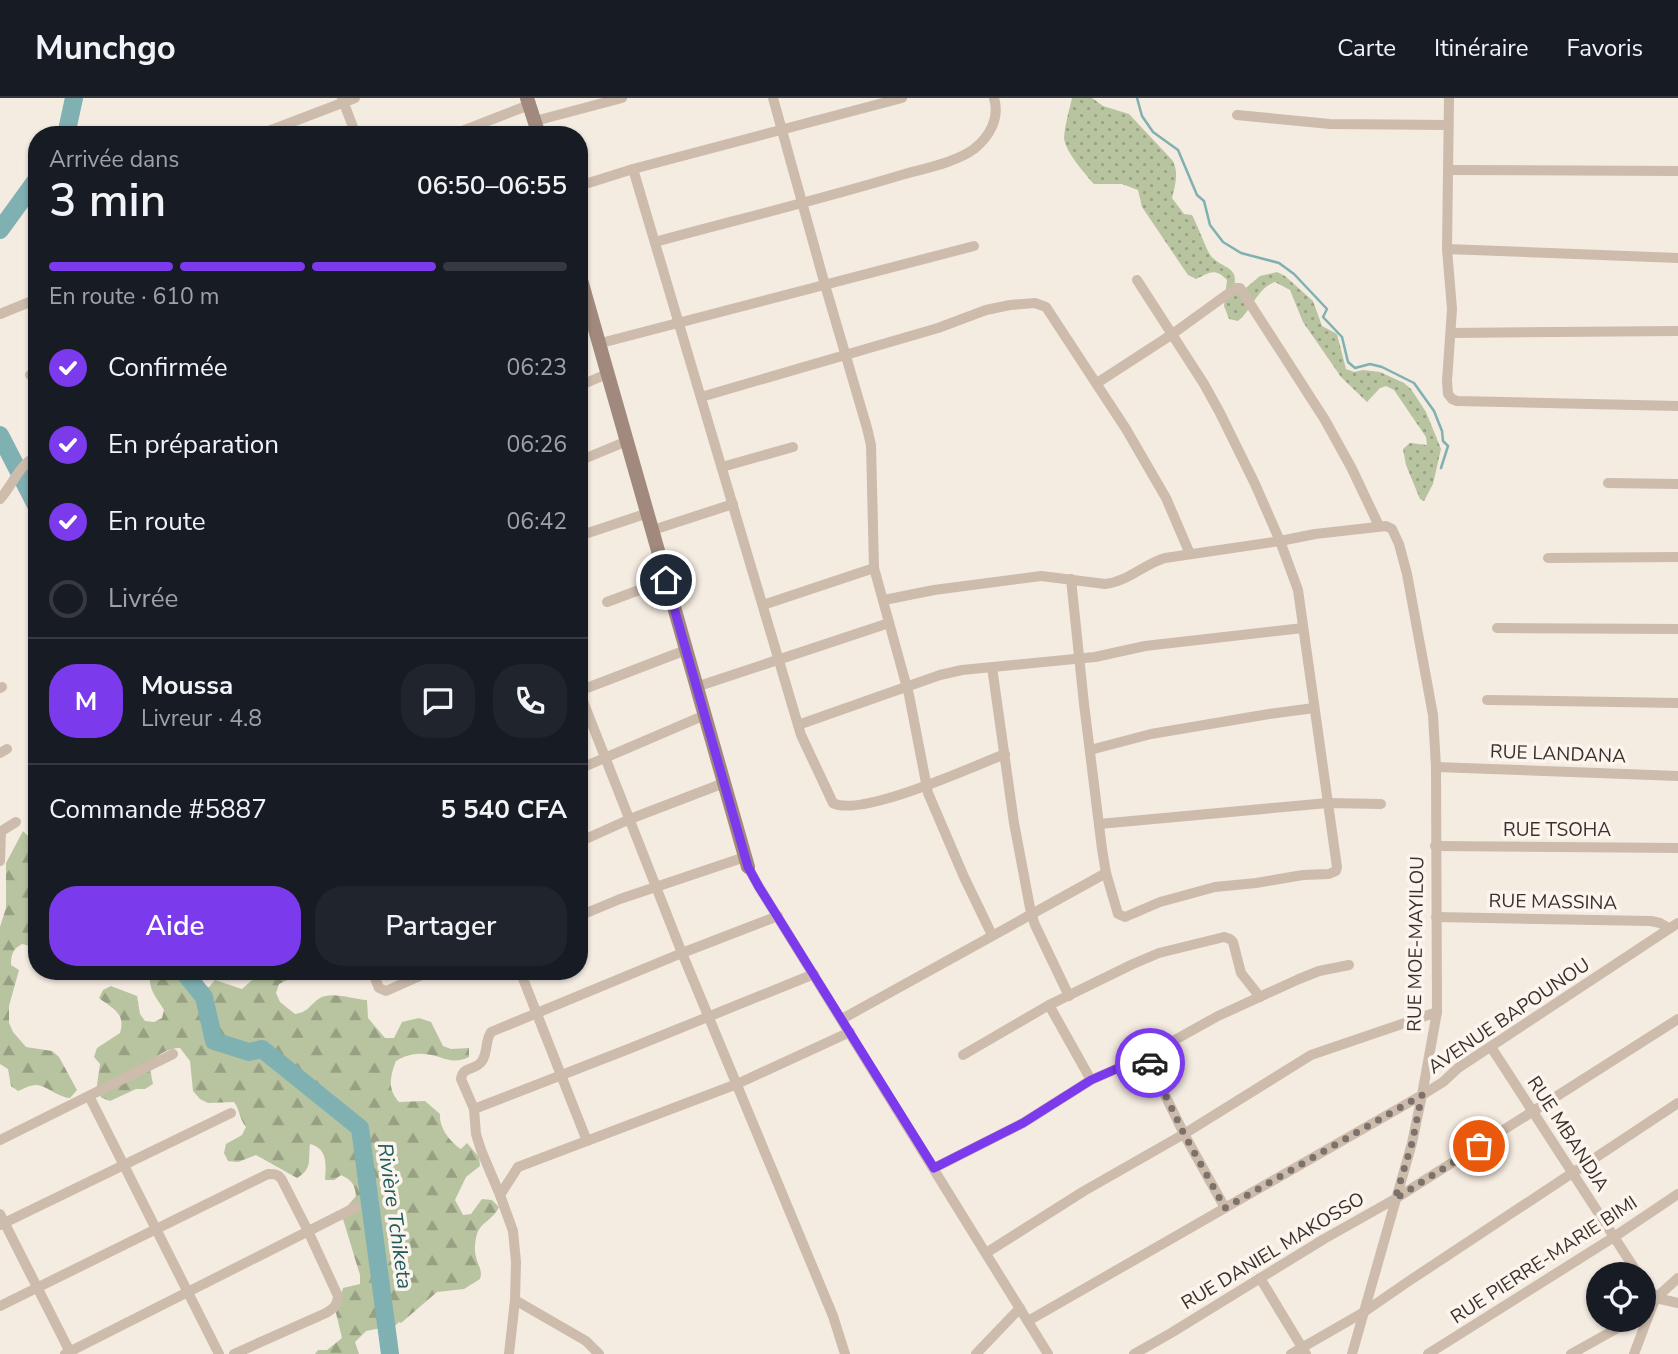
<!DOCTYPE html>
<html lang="fr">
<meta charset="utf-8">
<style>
:root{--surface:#171b24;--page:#20242c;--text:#f1f3f6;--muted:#9ea1a6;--line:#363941;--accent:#7c3aed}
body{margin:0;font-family:"Nunito Sans",sans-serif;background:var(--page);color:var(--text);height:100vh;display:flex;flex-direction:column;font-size:26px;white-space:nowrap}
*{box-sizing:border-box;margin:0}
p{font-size:23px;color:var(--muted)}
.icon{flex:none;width:38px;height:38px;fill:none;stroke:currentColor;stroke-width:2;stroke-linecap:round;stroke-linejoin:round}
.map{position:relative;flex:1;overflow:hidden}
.panel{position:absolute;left:28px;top:28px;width:560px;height:854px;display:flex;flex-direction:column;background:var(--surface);border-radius:28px;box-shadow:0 2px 5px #0004}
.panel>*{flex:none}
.tools{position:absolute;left:1586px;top:1164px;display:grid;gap:14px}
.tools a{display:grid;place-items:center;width:70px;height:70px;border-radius:50%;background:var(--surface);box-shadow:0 2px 5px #0004;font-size:35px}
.pin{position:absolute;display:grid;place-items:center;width:60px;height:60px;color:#fff;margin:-30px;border:4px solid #fff;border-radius:50%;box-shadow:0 2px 7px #0007}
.courier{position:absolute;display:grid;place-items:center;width:70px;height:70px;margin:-35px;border:5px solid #7c3aed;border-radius:50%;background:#fff;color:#222;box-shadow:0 2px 9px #0007}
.overview em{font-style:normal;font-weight:600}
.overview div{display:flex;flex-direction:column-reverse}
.overview{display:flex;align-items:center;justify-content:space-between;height:119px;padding:0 21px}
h1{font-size:46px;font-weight:600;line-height:52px}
.bar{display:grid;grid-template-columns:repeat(4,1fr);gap:10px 7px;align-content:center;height:84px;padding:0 21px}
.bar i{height:9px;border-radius:5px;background:var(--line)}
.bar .active{background:var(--accent)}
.bar p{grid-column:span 4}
.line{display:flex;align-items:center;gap:18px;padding:0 21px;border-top:2px solid var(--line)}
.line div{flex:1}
.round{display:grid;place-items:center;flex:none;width:74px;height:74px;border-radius:28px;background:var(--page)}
ol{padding:0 21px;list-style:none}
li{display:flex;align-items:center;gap:21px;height:77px}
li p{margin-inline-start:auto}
li .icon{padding:7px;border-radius:50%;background:var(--accent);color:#fff;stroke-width:4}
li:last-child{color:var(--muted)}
li i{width:38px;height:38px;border:4px solid var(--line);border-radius:50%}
.cta{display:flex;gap:14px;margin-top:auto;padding:14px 21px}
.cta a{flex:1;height:80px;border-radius:28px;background:var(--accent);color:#fff;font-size:28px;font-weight:600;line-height:80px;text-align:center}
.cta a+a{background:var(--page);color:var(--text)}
header{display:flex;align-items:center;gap:42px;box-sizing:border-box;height:98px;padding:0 35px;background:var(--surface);border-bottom:2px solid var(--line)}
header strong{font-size:33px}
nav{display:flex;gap:38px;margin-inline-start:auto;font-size:24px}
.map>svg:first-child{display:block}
.grass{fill:url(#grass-dots)}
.forest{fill:url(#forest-firs)}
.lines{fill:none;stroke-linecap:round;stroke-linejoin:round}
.stream{stroke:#7fb0b2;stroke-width:2.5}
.river{stroke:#7fb0b2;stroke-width:18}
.street{stroke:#cdbbac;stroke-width:10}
.secondary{stroke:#a18a7d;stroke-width:14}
.done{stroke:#7c716b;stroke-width:7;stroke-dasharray:0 12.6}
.route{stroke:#7c3aed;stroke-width:9}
.labels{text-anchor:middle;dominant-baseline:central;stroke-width:7;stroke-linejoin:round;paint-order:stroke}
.street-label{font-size:19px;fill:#3b302b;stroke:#fbf5ee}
.water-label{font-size:21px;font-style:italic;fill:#1f5a5e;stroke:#fbf5ee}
</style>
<header>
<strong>Munchgo</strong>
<nav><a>Carte</a><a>Itinéraire</a><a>Favoris</a></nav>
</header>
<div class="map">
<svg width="1678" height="1256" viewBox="0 0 1678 1256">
<defs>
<pattern id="grass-dots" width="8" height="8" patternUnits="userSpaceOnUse" patternTransform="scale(1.75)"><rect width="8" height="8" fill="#b8c4a0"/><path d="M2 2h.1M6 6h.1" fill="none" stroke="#97a083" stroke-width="1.8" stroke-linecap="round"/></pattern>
<pattern id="forest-firs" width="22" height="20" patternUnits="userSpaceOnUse" patternTransform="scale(1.75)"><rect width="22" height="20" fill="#b8c4a0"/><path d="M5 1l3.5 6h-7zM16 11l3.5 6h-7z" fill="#97a083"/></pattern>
</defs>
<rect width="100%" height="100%" fill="#f4ebe1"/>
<path class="grass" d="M1072 0H1092L1103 8 1129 16 1173 63C1179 76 1175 87 1172 100L1184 116 1192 117C1197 126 1206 151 1211 158 1222 171 1241 168 1233 191L1241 194 1260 178 1277 174 1285 178 1313 203 1322 228 1337 236 1346 271 1354 274 1363 272 1380 274 1404 285 1411 291 1426 314 1441 351 1433 386 1424 403 1420 401 1406 367 1403 351 1410 345 1427 347 1426 339 1394 292 1386 288 1380 290 1367 304 1341 279 1303 224 1290 192 1275 184C1257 190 1252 212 1238 223L1229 221 1224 208 1227 182C1215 169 1209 175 1196 181L1188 177 1142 109 1138 92 1122 86H1094C1085 76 1064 52 1064 39 1065 26 1069 13 1072 0Z"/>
<g class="forest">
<path d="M23 733 37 747V850L22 846C13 851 11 856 11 867L19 872 9 908V925L13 934 26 949 52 953 59 959 77 992 70 1000C57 999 46 987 36 987 30 987 23 991 18 993L11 988 8 971 0 966V829L6 810V765Z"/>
<path d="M153 873H168L187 886 209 889 215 882 242 891 262 873H287V882L279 886 276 895 280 904 295 916C309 914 309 907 320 900 331 893 353 901 367 902L368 920 385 940H394L402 924 419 920 431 924 443 948 451 951 469 950V959C450 968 442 957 424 956 414 955 404 958 396 963 390 978 387 991 399 1004L425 1003 440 1016C439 1030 450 1044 461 1051L467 1045 479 1059 480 1068 466 1079 455 1102 463 1117 471 1116 482 1101 492 1102 499 1109C493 1122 481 1124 477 1136 475 1142 474 1153 476 1159 478 1168 483 1172 480 1181L464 1191 437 1194 401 1225 399 1224 396 1227 366 1233 355 1244 359 1256H315L318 1252H327L342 1240 336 1215 343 1190 360 1186V1177L343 1121 344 1112 356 1098C355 1087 352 1082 341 1077L334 1082H325C326 1066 328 1051 310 1046 308 1061 313 1071 297 1080L256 1057 238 1064 228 1063 224 1055 226 1046 242 1037 246 1029C239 1020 240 1012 234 1004L208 1005 200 1001 193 993 190 963 180 950C170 950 153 957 151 968 150 973 152 981 153 986L145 991H136L110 1003 102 1000 96 994 100 966 94 959 97 950 120 935C126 915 113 911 99 900L103 892 111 888 137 898 140 916 145 923 154 924 162 920 164 912C157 900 144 887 153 873Z"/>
</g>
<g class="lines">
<path class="stream" d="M1137 0 1142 18 1153 34 1178 52 1197 97 1204 103 1210 127 1223 144 1241 155 1279 165 1294 176 1327 211 1323 219 1342 239 1348 264 1355 270 1370 266 1382 269 1414 285 1434 313 1442 333 1443 343 1448 348 1441 370"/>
<g class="river">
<path d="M66 37 74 0"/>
<path d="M0 132 37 81"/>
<path d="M0 337 37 409"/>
<path d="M183 873 204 899 214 943 249 954 262 951 360 1030 390 1256"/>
</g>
<g class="street">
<path d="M342 0 356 37"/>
<path d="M773 0 825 187 867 330 871 347 874 470 909 597 928 695 964 779 992 837"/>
<path d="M1449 0 1447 151 1452 211 1447 283 1448 296 1452 301 1457 303 1678 308"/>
<path d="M1237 17 1330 26 1448 27"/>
<path d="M535 23 622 0"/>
<path d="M258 37 355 0"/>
<path d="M452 37 529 7"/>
<path d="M633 71 801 637 833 705C861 720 974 668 1005 656"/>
<path d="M1448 72 1678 73"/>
<path d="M579 88 633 71 902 0"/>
<path d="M655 144C736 122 818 102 898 78 921 71 955 65 974 51 990 38 1000 20 994 0"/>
<path d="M1447 151 1678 160"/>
<path d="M0 216 37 201"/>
<path d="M1451 235 1678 233"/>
<path d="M601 245 974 148"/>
<path d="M30 277 37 275"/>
<path d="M1097 285 1171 237 1236 190H1240L1325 322 1352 371 1379 428"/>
<path d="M579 288 609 275"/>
<path d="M701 299 938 230 986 212 1010 207 1035 205 1046 209 1126 331 1166 400 1190 456"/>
<path d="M579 363 627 343"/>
<path d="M722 369 793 349"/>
<path d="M1608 385 1678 386"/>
<path d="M0 401C13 387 19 366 37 358"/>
<path d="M653 432 733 406"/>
<path d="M579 438 648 415"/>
<path d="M1548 460 1678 459"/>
<path d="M1071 481 1084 606 1102 751 1106 775 1118 816 1125 819 1160 804 1215 789 1256 785 1303 777 1329 776 1336 773 1337 769 1298 492 1280 443 1255 386 1220 315 1204 286 1137 182"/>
<path d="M884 502 934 492 1041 478 1105 486C1127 484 1144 466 1165 460L1280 443 1315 436 1386 428 1392 431 1399 446 1407 476 1433 617 1436 669 1437 914 1422 997 1412 1045 1352 1256"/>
<path d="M607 504 666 482"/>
<path d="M763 507 874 470"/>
<path d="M1497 530 1678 531"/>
<path d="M992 569 1014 725 1031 815 1035 827 1069 898"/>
<path d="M696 589 889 525"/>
<path d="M0 590 2 589"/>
<path d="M579 593 682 855 833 1218 845 1256"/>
<path d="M579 593 686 552"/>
<path d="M1487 602 1678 605"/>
<path d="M798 627 940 577 962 572 1095 559 1145 548 1303 530"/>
<path d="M1090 652 1151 636 1269 616 1314 610"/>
<path d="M0 655 7 651"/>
<path d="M1436 669 1678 678"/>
<path d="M579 671 705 617"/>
<path d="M1099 726 1328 705 1381 706"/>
<path d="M0 734 16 724"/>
<path d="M579 744 630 721 724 685"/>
<path d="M1435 748 1678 750"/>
<path d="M0 763 1 733"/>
<path d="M748 769 759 789 1048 1256"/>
<path d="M579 818 620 801 745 759"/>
<path d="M1436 819 1651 823 1660 825 1669 830"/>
<path d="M372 873 379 890 386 893 431 873"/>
<path d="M520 873 587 1043"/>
<path d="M288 876 292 873"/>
<path d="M1049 907 1091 982"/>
<path d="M842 921 1106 775"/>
<path d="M1491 949 1638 1176"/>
<path d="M963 957 1049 907 1133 866 1159 855 1224 839 1230 841 1233 844 1241 875 1260 899"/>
<path d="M1146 958 1184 1036 1225 1110"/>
<path d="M89 998 219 1256"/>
<path d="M474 1011 631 950 814 876"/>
<path d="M0 1042 173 956"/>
<path d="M934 1070 1023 1025 1091 982 1146 958 1218 918 1299 881 1319 873 1349 867"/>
<path d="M500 1097 518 1069 737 986 850 934"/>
<path d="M0 1116 71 1256"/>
<path d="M0 1127 231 1015"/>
<path d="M986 1155 1084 1093 1184 1036 1311 957 1437 914"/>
<path d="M1260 1180 1306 1256"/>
<path d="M1643 1183 1656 1200"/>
<path d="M1656 1200 1678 1205"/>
<path d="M515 1202 586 1243 599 1256"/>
<path d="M0 1208 268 1076C275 1076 278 1076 282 1082L308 1133 338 1198C337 1208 334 1210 326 1215L234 1256"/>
<path d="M1028 1223 1422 997 1443 984 1458 970 1678 825"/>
<path d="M65 1256 356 1109"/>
<path d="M509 1256 515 1202 516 1164 513 1133 500 1097 481 1052 476 1036 474 1011 461 981C463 967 476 973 482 963 488 954 485 943 491 934L682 855 778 818"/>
<path d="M976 1256 1020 1210"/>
<path d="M1134 1256 1171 1235 1324 1141 1395 1101 1678 921"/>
<path d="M1291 1256 1364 1214 1406 1185 1678 1005"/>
<path d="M1428 1256 1614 1139 1678 1096"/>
<path d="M1571 1256 1632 1222"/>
<path d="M1634 1256 1651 1211 1656 1200 1678 1180"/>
</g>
<g class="secondary">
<path d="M527 0 539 37"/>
<path d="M579 175 748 769"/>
</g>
</g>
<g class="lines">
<path class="done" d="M1150 965 1184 1036 1225 1110 1422 997 1412 1045 1395 1101 1479 1048"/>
<path class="route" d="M666 482 748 769 759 789 934 1070 1023 1025 1091 982 1146 958 1150 965"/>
</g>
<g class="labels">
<g class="street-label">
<text transform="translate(1558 656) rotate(2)">RUE LANDANA</text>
<text x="1557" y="732">RUE TSOHA</text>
<text transform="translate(1553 804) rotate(1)">RUE MASSINA</text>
<text transform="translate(1416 846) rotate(-89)">RUE MOE-MAYILOU</text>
<text transform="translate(1509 918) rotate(-34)">AVENUE BAPOUNOU</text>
<text transform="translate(1568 1036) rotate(57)">RUE MBANDJA</text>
<text transform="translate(1273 1153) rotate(-31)">RUE DANIEL MAKOSSO</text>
<text transform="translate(1544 1162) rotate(-33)">RUE PIERRE-MARIE BIMI</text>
</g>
<g class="water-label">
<text transform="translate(395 1118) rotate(82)">Rivière Tchiketa</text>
</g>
</g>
</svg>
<div class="tools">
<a><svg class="icon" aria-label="locate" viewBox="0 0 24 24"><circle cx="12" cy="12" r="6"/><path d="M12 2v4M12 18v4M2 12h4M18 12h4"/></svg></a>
</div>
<div class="pin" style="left:1479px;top:1048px;background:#ea580c"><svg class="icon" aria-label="bag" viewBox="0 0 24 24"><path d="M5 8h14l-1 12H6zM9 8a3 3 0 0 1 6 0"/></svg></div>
<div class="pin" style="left:666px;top:482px;background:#1f2937"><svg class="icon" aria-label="home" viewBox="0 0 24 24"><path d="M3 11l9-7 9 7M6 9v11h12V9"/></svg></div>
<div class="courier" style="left:1150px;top:965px"><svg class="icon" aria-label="car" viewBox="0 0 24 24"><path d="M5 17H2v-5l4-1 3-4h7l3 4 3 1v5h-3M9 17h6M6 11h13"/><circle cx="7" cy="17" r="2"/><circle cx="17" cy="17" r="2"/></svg></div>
<section class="panel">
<div class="overview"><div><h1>3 min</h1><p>Arrivée dans</p></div><em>06:50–06:55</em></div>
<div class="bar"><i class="active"></i><i class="active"></i><i class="active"></i><i></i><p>En route · 610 m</p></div>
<ol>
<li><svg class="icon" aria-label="check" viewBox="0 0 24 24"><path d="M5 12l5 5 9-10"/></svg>Confirmée<p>06:23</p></li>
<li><svg class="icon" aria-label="check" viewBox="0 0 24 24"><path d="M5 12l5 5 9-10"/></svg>En préparation<p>06:26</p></li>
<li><svg class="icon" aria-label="check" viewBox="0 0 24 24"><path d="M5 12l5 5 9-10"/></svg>En route<p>06:42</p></li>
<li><i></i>Livrée</li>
</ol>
<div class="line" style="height:126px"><b class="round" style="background:var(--accent);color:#fff">M</b><div><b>Moussa</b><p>Livreur · 4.8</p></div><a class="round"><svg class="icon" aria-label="chat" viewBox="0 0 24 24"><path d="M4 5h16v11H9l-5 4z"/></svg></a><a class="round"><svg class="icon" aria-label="phone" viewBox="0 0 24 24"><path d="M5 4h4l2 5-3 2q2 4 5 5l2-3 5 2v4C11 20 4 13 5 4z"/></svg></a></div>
<div class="line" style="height:91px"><div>Commande #5887</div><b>5 540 CFA</b></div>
<div class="cta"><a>Aide</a><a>Partager</a></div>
</section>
</div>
